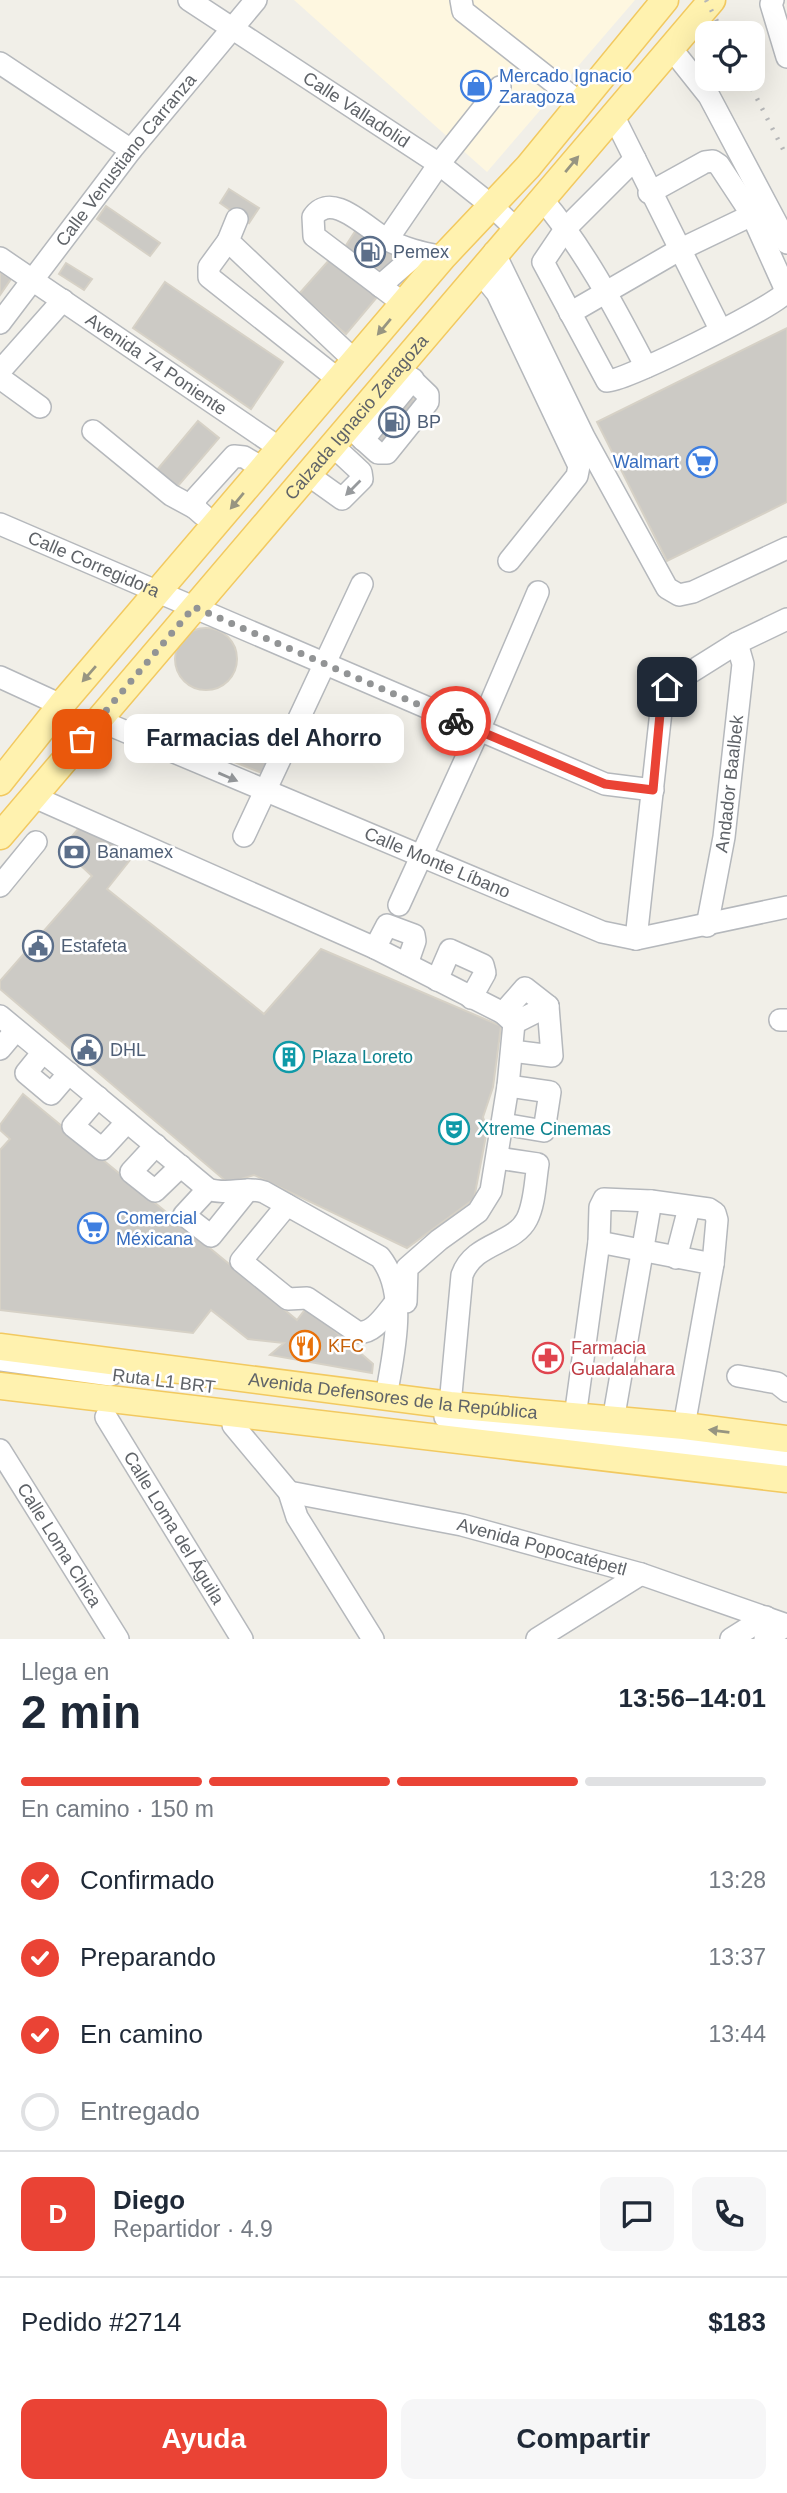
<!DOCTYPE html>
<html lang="es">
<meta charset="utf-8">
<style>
:root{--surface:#fff;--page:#f6f6f7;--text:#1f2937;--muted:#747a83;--line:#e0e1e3;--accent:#ea4335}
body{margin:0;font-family:Helvetica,sans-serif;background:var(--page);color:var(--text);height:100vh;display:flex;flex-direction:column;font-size:26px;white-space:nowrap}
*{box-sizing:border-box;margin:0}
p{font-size:23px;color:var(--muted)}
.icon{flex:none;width:38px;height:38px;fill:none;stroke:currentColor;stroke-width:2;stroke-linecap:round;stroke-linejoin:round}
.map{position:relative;height:1639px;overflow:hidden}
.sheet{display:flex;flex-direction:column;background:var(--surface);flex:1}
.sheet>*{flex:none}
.buttons{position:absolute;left:695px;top:21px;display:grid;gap:14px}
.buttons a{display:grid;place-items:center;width:70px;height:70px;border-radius:14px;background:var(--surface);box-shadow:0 7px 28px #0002;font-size:35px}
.pin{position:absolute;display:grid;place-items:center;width:60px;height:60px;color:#fff;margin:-30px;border-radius:14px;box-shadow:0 4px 10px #0006}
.courier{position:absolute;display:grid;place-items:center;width:70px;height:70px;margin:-35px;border:5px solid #ea4335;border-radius:50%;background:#fff;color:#222;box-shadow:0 2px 9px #0007}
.bubble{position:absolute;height:49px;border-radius:14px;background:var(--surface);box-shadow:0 7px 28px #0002;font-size:23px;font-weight:600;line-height:49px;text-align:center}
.headline em{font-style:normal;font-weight:600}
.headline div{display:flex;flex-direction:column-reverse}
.headline{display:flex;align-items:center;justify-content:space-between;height:119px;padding:0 21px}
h1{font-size:46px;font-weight:600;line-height:52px}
.bar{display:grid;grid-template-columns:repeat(4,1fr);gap:10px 7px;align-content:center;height:84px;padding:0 21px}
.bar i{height:9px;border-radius:5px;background:var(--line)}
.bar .selected{background:var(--accent)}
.bar p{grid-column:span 4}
.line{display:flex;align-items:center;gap:18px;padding:0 21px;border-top:2px solid var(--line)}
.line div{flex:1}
.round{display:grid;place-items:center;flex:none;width:74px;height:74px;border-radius:14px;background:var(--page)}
ol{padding:0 21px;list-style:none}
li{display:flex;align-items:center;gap:21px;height:77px}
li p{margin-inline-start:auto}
li .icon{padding:7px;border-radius:50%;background:var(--accent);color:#fff;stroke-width:4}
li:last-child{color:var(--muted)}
li i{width:38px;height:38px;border:4px solid var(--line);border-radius:50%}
.action{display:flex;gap:14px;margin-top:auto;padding:14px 21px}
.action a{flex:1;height:80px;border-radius:14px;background:var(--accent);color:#fff;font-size:28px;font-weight:600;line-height:80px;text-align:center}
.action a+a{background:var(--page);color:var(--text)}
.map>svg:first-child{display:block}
.commercial{fill:#fef7e0}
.building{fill:#cccac5;stroke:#d6d1c6;stroke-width:2}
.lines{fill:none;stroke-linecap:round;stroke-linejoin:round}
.minor-casing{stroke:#b5b8bc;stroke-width:24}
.major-casing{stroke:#f2c960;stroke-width:29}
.minor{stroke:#fff;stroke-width:21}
.major{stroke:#fff2af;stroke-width:26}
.rail{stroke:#b6b7b8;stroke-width:4.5;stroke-dasharray:2 9;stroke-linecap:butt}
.oneway{fill:#979581}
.oneway2{fill:#979a9d}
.done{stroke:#929495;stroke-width:7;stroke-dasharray:0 12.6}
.route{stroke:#ea4335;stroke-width:9}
.labels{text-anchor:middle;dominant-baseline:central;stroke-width:5;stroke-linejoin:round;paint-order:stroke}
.shop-label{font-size:18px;fill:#366cbe;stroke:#fff;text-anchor:start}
.street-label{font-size:18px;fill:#5f6368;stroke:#fff}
.service-label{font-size:18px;fill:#4e5e75;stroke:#fff;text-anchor:start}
.culture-label{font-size:18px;fill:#0d838f;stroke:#fff;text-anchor:start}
.food-label{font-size:18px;fill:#c56008;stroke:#fff;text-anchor:start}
.health-label{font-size:18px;fill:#be3a42;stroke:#fff;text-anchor:start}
</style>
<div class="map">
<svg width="787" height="1639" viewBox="0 0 787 1639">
<rect width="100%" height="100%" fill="#f1efe8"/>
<path class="commercial" d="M294 0H635L487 172Z"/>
<g class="building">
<path d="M229 189 259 208 249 223 220 203Z"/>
<path d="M106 206 160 243 150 256 97 219Z"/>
<path d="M356 230 396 256 384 273 345 247Z"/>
<path d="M331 258 377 297 346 334 299 294Z"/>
<path d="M66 263 92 279 84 290 59 274Z"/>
<path d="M0 272 11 279 0 295Z"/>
<path d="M165 282 283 362 251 409 133 328Z"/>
<path d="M787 328V502L667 561 597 422Z"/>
<path d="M408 394 420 405 379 449 368 438Z"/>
<path d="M198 421 219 438 177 487 157 470Z"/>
<circle cx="206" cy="659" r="31"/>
<path d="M206 731 259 752 265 738 281 744 270 770 262 773 199 748Z"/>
<path d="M79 828 138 850 107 889 264 1014 321 949 501 1026 493 1087 483 1117 487 1130 474 1199 407 1248 254 1175 228 1183 0 989V981L92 876 62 848Z"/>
<path d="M23 1094 297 1320 307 1307 373 1364 372 1373 270 1355 284 1343 248 1339 211 1310 193 1333 0 1310V1150L10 1139 0 1130V1125Z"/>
</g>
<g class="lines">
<g class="minor-casing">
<g id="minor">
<path id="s1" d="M189 0 439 164 492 206 515 228"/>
<path d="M461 0 463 11 580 103"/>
<path d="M773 0 771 4 787 57"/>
<path d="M670 47 709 96 787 243"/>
<path d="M0 63 131 150"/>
<path d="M613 115 720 329"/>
<path d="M635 159 566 228 543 262 607 381C626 381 769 309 784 294V286L752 215 719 165 713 161 705 162 649 193"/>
<path d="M542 199C585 250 615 308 646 367"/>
<path d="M237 219 228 241 355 361"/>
<path d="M387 240 439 164 500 87"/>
<path d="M228 241 209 267V277L339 380"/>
<path d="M494 252 584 437 667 588 679 595 693 592 787 548"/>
<path id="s2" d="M0 258 281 449"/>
<path d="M479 271 497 293 579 466 577 476 509 561"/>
<path d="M380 286 419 252"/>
<path d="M404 304 314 236 313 217C332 190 366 228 386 239 404 249 424 253 443 257"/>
<path d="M570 313 679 250 752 215"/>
<path id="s3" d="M0 323 131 150 256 0"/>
<path d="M0 371 63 300"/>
<path d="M0 378 40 407"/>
<path d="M348 426 378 453H387L428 402V395L398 366"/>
<path d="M93 431 171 495 195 508"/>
<path d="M363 440 413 379"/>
<path d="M307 474 342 499 362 479 361 472 332 445"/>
<path d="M203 515 195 508 196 498 234 456 244 457 264 469"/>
<path id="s4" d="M0 524 605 784 653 790"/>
<path d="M0 677 61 705"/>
<path id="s5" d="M98 720 602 932 636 939 787 907"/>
<path d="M32 796 375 948 503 1013 514 1023"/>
<path d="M244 836 362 584"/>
<path d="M0 886 36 842"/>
<path d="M399 905 479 730 538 592"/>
<path id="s6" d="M707 926 724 837 743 664 737 643"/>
<path d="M636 939 663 693 667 687 737 643 787 619"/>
<path d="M375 948 387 925 414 935 415 941 407 964"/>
<path d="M437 980 450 950 483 965 485 973 471 998"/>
<path d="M503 1013 525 988 548 1006 514 1023"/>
<path d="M0 1016 208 1189C227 1196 246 1186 264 1192L380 1257C409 1293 393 1355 386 1397"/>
<path d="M780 1020H787"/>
<path d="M0 1049 16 1030"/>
<path d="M512 1051 552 1056 548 1006"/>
<path d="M43 1052 26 1073 51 1094 69 1073"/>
<path d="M98 1097 73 1126 102 1149 127 1122"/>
<path d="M503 1124 544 1131 550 1092 508 1086"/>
<path d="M156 1145 131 1172 155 1191 181 1166"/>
<path d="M208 1189 184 1215 211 1236 248 1190"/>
<path d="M287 1205 241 1261 288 1299 307 1298 357 1332C373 1335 385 1315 395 1303"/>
<path d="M599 1242 600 1207 604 1199 651 1201 709 1209 715 1213 717 1220 713 1264"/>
<path d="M676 1258 689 1208"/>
<path d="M406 1302 407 1268 439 1240 478 1212 491 1191 508 1086 514 1023"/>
<path d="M0 1360 111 1375"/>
<path d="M738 1376 777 1383 787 1391"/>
<path d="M450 1405 462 1275C474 1242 514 1245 527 1219 535 1203 535 1182 538 1164L498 1158"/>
<path id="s7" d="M106 1417 242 1639"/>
<path d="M445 1417 787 1460"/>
<path d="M575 1417 599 1242 713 1264 684 1426"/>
<path d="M613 1421 651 1201"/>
<path d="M233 1425 289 1492 297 1517 373 1639"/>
<path id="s8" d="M0 1450 118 1639"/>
<path id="s9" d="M289 1492 462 1525 641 1574 787 1625"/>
<path d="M537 1639 641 1574"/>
<path d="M731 1639 766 1617"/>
<path d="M765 1639 787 1625"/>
</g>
</g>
<g class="major-casing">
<g id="major">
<path d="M0 782 61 705 443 257 528 167 665 0"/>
<path id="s10" d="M0 836 712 0"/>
<path id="s11" d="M0 1347 450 1405 684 1426 787 1439"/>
<path d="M0 1386 787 1479"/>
</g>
</g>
<use href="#minor" class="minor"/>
<use href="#major" class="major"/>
<g class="rail">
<path d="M706 0 723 33"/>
<path d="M747 79 787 157"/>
</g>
</g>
<defs><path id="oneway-solid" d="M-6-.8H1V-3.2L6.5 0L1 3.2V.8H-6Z" transform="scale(1.75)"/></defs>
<g class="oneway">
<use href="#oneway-solid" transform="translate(572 164) rotate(-50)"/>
<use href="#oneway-solid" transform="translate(384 327) rotate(130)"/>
<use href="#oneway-solid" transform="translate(237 501) rotate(130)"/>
<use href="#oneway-solid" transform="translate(89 674) rotate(131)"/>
<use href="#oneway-solid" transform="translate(719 1431) rotate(-173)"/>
</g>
<g class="oneway2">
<use href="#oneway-solid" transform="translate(353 488) rotate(135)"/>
<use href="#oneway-solid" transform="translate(228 777) rotate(23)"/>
</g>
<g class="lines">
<path class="done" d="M82 739 194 607 456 721"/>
<path class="route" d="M456 721 605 784 653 790 661 703 667 687"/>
</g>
<defs>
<g id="shop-ring" transform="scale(1.575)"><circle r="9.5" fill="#fff" stroke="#3f7fe0" stroke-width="1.5"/><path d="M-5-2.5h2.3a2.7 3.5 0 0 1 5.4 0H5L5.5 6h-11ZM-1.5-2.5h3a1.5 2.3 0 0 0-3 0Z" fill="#3f7fe0"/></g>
<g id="fuel-ring" transform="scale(1.575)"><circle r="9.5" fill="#fff" stroke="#5c6f8a" stroke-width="1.5"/><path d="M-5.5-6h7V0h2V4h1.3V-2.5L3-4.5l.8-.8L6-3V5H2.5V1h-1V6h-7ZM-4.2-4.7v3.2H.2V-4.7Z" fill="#5c6f8a"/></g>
<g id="supermarket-ring" transform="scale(1.575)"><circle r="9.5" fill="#fff" stroke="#3f7fe0" stroke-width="1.5"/><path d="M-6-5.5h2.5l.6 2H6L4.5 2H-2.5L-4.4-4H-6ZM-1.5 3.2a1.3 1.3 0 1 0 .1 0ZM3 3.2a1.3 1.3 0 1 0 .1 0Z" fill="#3f7fe0"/></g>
<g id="bank-ring" transform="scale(1.575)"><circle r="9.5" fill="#fff" stroke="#5c6f8a" stroke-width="1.5"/><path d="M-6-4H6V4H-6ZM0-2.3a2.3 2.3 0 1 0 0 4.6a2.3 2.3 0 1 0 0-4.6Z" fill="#5c6f8a"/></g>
<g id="civic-ring" transform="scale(1.575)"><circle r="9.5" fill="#fff" stroke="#5c6f8a" stroke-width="1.5"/><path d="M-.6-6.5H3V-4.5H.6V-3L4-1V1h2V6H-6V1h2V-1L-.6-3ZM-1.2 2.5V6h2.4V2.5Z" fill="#5c6f8a"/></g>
<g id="building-ring" transform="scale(1.575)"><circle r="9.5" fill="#fff" stroke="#0f9aa8" stroke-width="1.5"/><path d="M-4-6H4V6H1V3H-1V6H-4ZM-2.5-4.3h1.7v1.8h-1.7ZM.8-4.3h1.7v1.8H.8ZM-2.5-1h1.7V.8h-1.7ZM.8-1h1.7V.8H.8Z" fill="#0f9aa8"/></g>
<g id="theatre-ring" transform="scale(1.575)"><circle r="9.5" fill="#fff" stroke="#0f9aa8" stroke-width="1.5"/><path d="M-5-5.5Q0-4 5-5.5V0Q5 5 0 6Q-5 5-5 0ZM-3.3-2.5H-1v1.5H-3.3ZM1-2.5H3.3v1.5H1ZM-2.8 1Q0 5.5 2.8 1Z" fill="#0f9aa8"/></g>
<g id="restaurant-ring" transform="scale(1.575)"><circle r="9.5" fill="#fff" stroke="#e8710a" stroke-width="1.5"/><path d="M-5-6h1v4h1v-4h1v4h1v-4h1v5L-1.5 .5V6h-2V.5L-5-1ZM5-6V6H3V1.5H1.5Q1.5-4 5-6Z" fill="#e8710a"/></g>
<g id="pharmacy-ring" transform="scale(1.575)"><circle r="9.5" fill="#fff" stroke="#e0444e" stroke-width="1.5"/><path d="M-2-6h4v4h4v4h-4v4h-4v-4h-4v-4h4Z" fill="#e0444e"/></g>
</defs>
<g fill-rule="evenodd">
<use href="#shop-ring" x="476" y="86"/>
<use href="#fuel-ring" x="370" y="252"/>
<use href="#fuel-ring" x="394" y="422"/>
<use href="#supermarket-ring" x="702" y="462"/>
<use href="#bank-ring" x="74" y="852"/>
<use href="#civic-ring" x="38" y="946"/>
<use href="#civic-ring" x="87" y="1050"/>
<use href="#building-ring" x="289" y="1057"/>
<use href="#theatre-ring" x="454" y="1129"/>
<use href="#supermarket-ring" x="93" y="1228"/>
<use href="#restaurant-ring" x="305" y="1346"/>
<use href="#pharmacy-ring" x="548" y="1358"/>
</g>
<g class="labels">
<g class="shop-label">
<text x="499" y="76">Mercado Ignacio<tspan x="499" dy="21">Zaragoza</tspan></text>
<text x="679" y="462" text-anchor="end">Walmart</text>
<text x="116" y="1218">Comercial<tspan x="116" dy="21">Méxicana</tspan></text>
</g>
<g class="street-label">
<text stroke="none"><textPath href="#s1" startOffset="200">Calle Valladolid</textPath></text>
<text stroke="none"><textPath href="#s3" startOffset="206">Calle Venustiano Carranza</textPath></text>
<text stroke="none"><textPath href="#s2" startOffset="189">Avenida 74 Poniente</textPath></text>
<text stroke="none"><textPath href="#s10" startOffset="550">Calzada Ignacio Zaragoza</textPath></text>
<text stroke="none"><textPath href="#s4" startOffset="102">Calle Corregidora</textPath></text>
<text stroke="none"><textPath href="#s6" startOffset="144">Andador Baalbek</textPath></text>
<text stroke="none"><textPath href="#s5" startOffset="368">Calle Monte Líbano</textPath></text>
<text transform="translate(164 1381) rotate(7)">Ruta L1 BRT</text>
<text stroke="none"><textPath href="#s11" startOffset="396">Avenida Defensores de la República</textPath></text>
<text stroke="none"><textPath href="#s7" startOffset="130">Calle Loma del Águila</textPath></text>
<text stroke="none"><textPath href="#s8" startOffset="112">Calle Loma Chica</textPath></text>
<text stroke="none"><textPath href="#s9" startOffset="259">Avenida Popocatépetl</textPath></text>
</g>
<g class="service-label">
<text x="393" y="252">Pemex</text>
<text x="417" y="422">BP</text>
<text x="97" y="852">Banamex</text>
<text x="61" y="946">Estafeta</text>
<text x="110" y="1050">DHL</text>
</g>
<g class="culture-label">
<text x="312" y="1057">Plaza Loreto</text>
<text x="477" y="1129">Xtreme Cinemas</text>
</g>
<g class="food-label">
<text x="328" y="1346">KFC</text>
</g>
<g class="health-label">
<text x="571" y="1348">Farmacia<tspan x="571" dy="21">Guadalahara</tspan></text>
</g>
</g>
</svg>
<div class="buttons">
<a><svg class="icon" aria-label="locate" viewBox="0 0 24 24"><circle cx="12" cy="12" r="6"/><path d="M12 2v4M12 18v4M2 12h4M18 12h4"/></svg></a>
</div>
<div class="pin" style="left:82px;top:739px;background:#ea580c"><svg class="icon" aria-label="bag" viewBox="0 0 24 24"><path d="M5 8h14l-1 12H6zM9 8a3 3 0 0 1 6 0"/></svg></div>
<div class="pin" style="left:667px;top:687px;background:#1f2937"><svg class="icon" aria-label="home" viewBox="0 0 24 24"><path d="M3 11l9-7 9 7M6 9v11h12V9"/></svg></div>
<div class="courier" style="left:456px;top:721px"><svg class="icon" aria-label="bike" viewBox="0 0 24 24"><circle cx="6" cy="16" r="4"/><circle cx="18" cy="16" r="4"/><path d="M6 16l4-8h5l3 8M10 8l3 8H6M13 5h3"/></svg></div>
<div class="bubble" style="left:124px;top:714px;width:280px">Farmacias del Ahorro</div>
</div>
<section class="sheet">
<div class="headline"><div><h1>2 min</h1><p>Llega en</p></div><em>13:56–14:01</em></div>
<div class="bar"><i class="selected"></i><i class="selected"></i><i class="selected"></i><i></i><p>En camino · 150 m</p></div>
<ol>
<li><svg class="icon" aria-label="check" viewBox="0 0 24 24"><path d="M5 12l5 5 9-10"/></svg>Confirmado<p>13:28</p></li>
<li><svg class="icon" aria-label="check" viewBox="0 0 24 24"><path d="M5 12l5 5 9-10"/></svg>Preparando<p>13:37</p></li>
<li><svg class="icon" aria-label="check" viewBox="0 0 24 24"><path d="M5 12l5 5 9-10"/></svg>En camino<p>13:44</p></li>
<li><i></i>Entregado</li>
</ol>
<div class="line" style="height:126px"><b class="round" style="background:var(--accent);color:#fff">D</b><div><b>Diego</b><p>Repartidor · 4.9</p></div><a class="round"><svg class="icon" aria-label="chat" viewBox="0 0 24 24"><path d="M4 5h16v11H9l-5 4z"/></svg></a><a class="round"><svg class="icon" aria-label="phone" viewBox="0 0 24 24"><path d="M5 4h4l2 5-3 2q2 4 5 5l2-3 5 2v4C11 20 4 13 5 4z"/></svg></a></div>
<div class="line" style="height:91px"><div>Pedido #2714</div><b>$183</b></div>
<div class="action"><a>Ayuda</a><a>Compartir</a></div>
</section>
